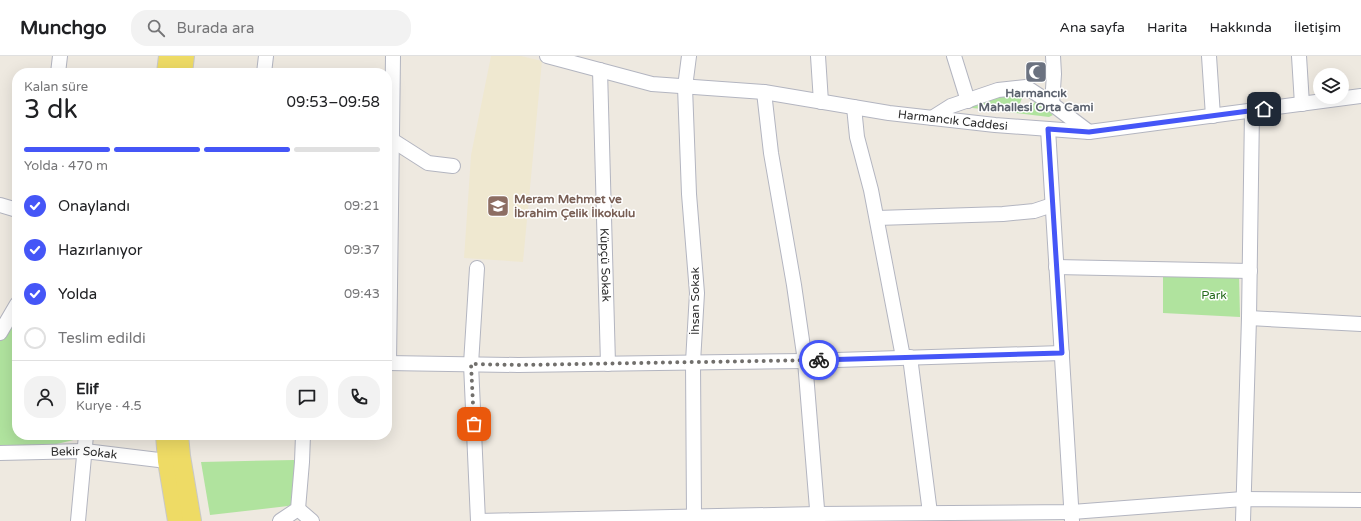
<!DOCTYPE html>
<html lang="tr">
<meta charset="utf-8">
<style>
:root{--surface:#fff;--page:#f2f2f2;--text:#202124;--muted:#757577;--line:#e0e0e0;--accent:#4556f7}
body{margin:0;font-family:"Varela Round",sans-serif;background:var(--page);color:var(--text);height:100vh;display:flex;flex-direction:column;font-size:15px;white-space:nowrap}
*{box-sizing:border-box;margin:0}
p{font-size:13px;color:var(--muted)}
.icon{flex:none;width:22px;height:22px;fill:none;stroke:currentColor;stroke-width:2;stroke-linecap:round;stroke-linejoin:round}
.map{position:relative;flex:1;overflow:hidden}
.drawer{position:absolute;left:12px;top:12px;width:380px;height:372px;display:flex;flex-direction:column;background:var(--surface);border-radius:16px;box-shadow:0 4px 16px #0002}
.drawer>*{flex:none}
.buttons{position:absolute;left:1313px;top:12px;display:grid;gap:8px}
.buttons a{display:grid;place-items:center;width:36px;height:36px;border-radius:50%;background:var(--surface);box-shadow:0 4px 16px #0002;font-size:20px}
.pin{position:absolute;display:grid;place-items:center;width:34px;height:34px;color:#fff;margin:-17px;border-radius:8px;box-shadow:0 2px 6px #0006}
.courier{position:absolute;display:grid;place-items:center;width:40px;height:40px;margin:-20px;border:3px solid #4556f7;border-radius:50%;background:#fff;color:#222;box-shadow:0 1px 5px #0007}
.summary em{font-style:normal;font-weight:600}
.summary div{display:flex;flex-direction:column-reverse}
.summary{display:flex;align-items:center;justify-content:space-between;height:68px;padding:0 12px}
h1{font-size:26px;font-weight:600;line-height:30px}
.bar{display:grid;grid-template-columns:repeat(4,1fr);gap:6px 4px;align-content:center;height:48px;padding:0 12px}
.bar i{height:5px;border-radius:3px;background:var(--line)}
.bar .on{background:var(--accent)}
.bar p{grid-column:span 4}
.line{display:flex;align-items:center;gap:10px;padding:0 12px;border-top:1px solid var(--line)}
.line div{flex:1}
.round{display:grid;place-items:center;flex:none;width:42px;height:42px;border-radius:16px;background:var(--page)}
ol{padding:0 12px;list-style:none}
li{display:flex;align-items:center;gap:12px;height:44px}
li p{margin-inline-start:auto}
li .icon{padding:4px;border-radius:50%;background:var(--accent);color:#fff;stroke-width:4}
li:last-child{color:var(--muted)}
li i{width:22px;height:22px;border:2px solid var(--line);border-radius:50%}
header{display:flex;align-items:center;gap:24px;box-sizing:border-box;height:56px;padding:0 20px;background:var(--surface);border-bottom:1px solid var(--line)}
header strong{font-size:19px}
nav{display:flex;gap:22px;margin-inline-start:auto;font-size:14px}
.search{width:280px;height:36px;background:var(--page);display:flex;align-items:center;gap:10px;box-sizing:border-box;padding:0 14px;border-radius:16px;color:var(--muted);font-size:15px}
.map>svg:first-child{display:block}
.education{fill:#efe8d0}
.green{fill:#b0e39e}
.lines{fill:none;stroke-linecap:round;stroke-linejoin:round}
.minor-casing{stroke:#b3b5c0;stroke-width:16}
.major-casing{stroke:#c8c8c8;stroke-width:20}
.minor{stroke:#fff;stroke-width:14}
.major{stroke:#eedb65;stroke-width:18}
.done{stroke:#716f6c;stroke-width:4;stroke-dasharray:0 7.2}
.route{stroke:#4556f7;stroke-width:5}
.labels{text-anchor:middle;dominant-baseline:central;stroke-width:3;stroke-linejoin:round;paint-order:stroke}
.worship-label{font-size:12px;font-weight:bold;fill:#5b616d;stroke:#fff}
.street-label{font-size:12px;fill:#2d2d2d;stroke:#fff}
.education-label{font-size:12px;font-weight:bold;fill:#785e54;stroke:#fff;text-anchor:start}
.park-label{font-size:12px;fill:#266b1d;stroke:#fff}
</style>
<header>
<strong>Munchgo</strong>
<div class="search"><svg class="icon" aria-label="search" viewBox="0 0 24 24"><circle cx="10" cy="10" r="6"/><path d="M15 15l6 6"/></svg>Burada ara</div>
<nav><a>Ana sayfa</a><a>Harita</a><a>Hakkında</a><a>İletişim</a></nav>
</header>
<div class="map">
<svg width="1361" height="465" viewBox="0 0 1361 465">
<rect width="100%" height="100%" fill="#eee9e0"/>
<path class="education" d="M491 0H521L542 5 523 206 464 202 471 99Z"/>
<g class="green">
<path d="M1010 36 1024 37 1020 47 1030 53 1036 44 1053 59 1049 61 964 51Z"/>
<path d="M1163 218H1239L1240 261 1163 257Z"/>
<path d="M17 260V379H79L78 383 44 391 0 390V285Z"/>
<path d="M294 404V447L288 450 210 459 201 406Z"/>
</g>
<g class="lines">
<g class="minor-casing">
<g id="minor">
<path id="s1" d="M547 0 652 28 764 36 889 57 995 69 1089 76 1361 40"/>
<path d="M689 0 685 31 689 138 697 237 693 306 694 461"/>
<path d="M818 0 821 46"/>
<path d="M954 0 968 45"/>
<path d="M1209 0 1213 60"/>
<path d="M1299 0 1302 48"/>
<path id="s2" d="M600 14 608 308"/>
<path d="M58 17 60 0"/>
<path d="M264 17 266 0"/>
<path d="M764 36 771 97 794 229 805 305 818 465"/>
<path d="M1052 48 1054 18 1053 0"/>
<path d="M854 51 857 81 871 134 903 301"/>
<path d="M932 62 951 50 998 34 1026 31 1052 48 1089 76"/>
<path d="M1048 73 1072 465"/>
<path d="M392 84 428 107 453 110"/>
<path d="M0 149 17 154"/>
<path d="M877 162 1003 158 1034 155 1052 149"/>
<path d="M1056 211 1250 215"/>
<path d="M477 212 471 308 478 465"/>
<path d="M1249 262 1361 268"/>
<path d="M0 277 17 248"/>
<path d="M910 301 930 457"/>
<path d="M387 307 518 309 805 305 1062 297"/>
<path d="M389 307 393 0"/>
<path id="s3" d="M0 397 85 395 167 405"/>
<path d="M298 453 312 465"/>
<path d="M78 465 86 379"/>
<path d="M280 465 298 453 302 406 303 379"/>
<path d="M478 465 818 458 1072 456 1243 443 1361 444"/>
<path d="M1243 465 1249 262 1252 55"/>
</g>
</g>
<g class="major-casing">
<g id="major">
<path d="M166 17 168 0"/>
<path d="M183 17 185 0"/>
<path d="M165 379 167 405 177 465"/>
<path d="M179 379 181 400 192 465"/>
</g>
</g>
<use href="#minor" class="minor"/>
<use href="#major" class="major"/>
</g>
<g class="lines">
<path class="done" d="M474 368 471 308 518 309 819 304"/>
<path class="route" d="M819 304 1062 297 1048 73 1089 76 1264 53"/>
</g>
<defs>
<g id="mosque-square" transform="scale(1.15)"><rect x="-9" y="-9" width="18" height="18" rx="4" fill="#6b7280" stroke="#fff"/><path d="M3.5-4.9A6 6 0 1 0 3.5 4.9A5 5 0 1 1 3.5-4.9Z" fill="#fff"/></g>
<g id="school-square" transform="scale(1.15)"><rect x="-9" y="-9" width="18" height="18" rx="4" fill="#8d6e63" stroke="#fff"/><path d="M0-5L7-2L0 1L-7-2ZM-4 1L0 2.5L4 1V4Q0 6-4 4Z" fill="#fff"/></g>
</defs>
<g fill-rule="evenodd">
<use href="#mosque-square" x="1036" y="16"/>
<use href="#school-square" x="498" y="150"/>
</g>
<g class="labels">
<g class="worship-label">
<text x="1036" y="37">Harmancık<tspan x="1036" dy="14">Mahallesi Orta Cami</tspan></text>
</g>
<g class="street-label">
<text stroke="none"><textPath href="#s1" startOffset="412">Harmancık Caddesi</textPath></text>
<text stroke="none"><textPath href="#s2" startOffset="195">Küpçü Sokak</textPath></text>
<text transform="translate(695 245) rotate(-90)">İhsan Sokak</text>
<text stroke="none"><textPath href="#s3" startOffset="84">Bekir Sokak</textPath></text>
</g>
<g class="education-label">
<text x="514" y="143">Meram Mehmet ve<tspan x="514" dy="14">İbrahim Çelik İlkokulu</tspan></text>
</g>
<g class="park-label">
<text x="1214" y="239">Park</text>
</g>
</g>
</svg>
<div class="buttons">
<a><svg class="icon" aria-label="layers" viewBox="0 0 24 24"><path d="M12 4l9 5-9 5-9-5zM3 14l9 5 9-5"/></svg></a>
</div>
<div class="pin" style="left:474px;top:368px;background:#ea580c"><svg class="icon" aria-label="bag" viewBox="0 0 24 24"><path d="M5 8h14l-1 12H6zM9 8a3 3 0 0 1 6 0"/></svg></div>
<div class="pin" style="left:1264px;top:53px;background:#1f2937"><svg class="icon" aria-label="home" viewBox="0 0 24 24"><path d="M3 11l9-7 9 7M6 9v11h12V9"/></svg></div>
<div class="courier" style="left:819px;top:304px"><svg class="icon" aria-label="bike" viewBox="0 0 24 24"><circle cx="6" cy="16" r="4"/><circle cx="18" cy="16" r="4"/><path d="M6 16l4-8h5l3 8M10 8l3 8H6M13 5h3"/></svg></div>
<section class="drawer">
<div class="summary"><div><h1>3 dk</h1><p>Kalan süre</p></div><em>09:53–09:58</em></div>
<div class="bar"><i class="on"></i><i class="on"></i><i class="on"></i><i></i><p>Yolda · 470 m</p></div>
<ol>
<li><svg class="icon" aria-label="check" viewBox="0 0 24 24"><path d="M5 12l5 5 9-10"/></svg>Onaylandı<p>09:21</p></li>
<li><svg class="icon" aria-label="check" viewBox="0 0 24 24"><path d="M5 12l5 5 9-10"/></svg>Hazırlanıyor<p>09:37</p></li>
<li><svg class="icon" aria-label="check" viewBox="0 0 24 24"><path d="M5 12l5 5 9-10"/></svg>Yolda<p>09:43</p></li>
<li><i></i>Teslim edildi</li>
</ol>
<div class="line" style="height:72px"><a class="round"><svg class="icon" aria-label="person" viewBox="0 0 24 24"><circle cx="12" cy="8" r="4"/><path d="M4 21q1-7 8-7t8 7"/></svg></a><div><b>Elif</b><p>Kurye · 4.5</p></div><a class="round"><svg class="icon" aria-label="chat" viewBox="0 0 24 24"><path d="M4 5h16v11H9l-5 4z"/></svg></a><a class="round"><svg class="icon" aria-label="phone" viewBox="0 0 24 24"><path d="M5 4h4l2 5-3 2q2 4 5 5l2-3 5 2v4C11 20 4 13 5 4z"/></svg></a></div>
</section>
</div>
